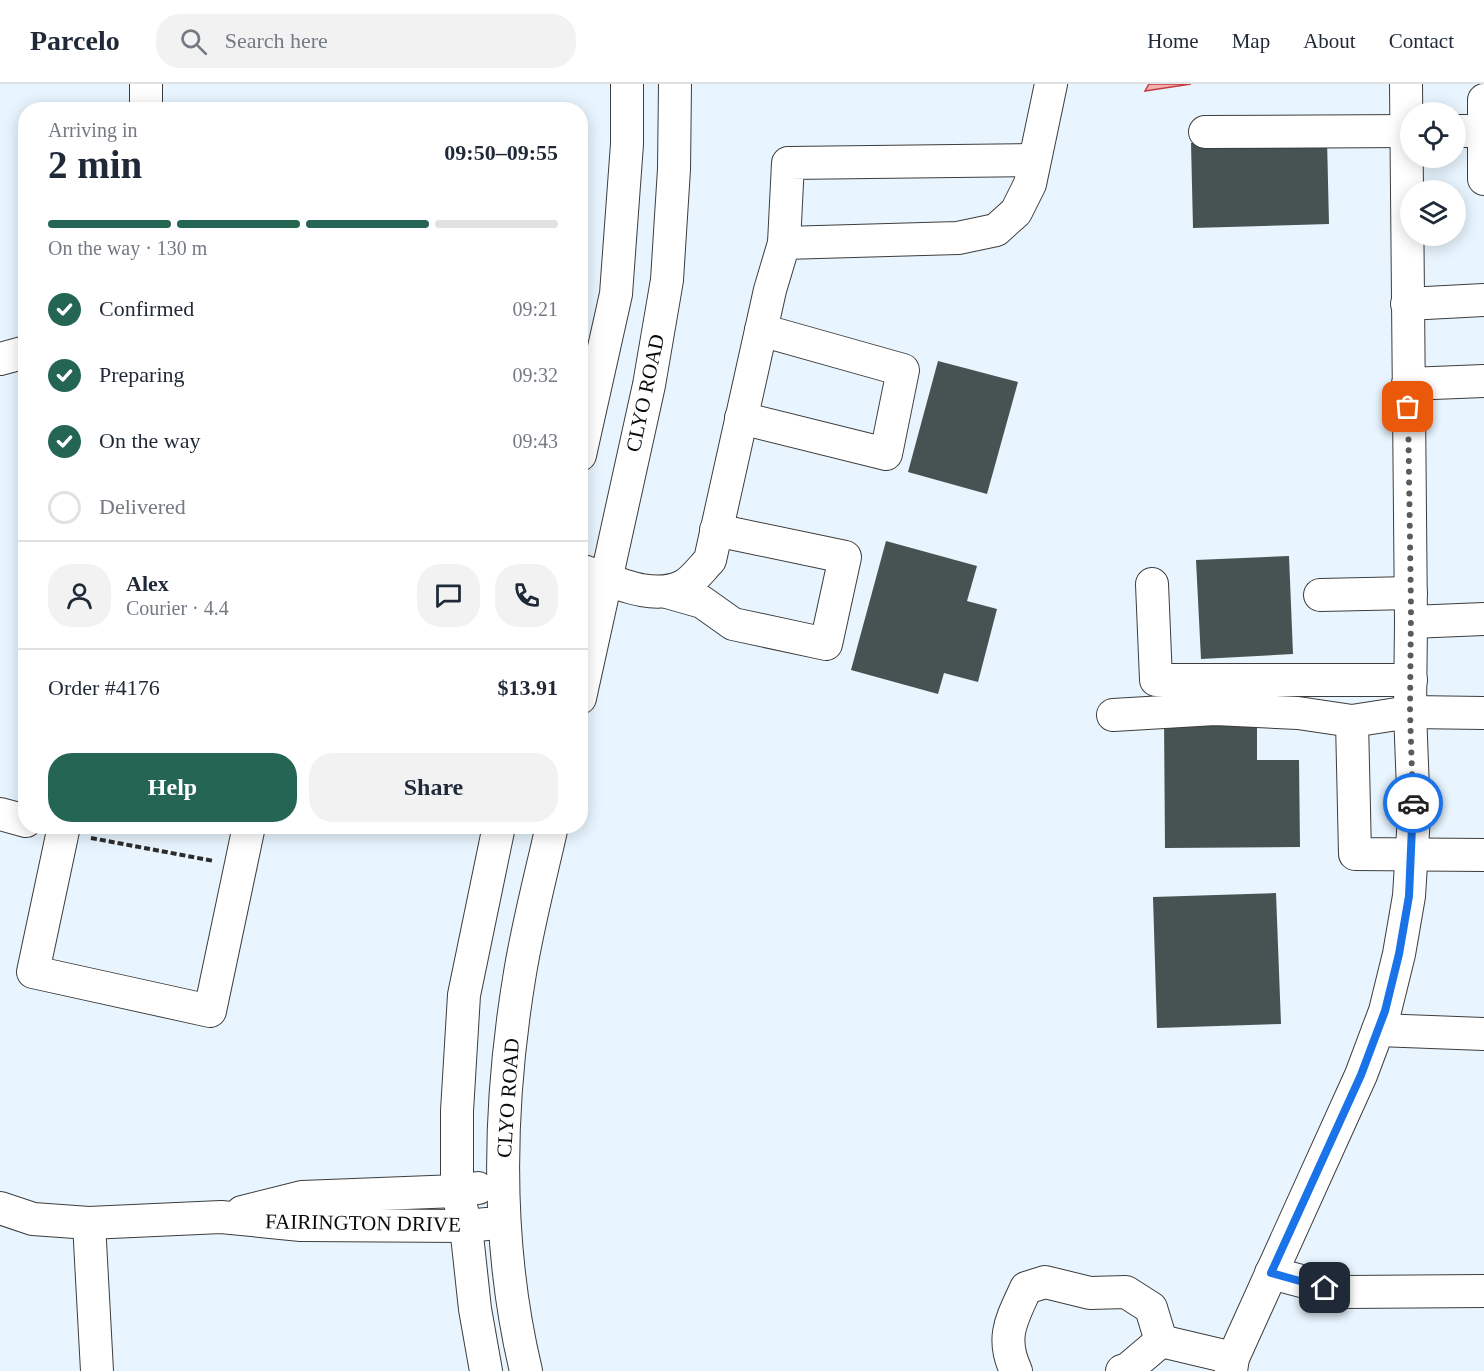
<!DOCTYPE html>
<meta charset="utf-8">
<style>
:root{--surface:#fff;--page:#f2f2f3;--text:#1f2937;--muted:#747a83;--line:#e0e1e3;--accent:#246653}
body{margin:0;font-family:Georgia,serif;background:var(--page);color:var(--text);height:100vh;display:flex;flex-direction:column;font-size:22px;white-space:nowrap}
*{box-sizing:border-box;margin:0}
p{font-size:20px;color:var(--muted)}
.icon{flex:none;width:33px;height:33px;fill:none;stroke:currentColor;stroke-width:2;stroke-linecap:round;stroke-linejoin:round}
.map{position:relative;flex:1;overflow:hidden}
.drawer{position:absolute;left:18px;top:18px;width:570px;height:732px;display:flex;flex-direction:column;background:var(--surface);border-radius:24px;box-shadow:0 3px 15px #0003}
.drawer>*{flex:none}
.tools{position:absolute;left:1400px;top:18px;display:grid;gap:12px}
.tools a{display:grid;place-items:center;width:66px;height:66px;border-radius:50%;background:var(--surface);box-shadow:0 3px 15px #0003;font-size:30px}
.pin{position:absolute;display:grid;place-items:center;width:51px;height:51px;color:#fff;margin:-26px;border-radius:12px;box-shadow:0 3px 9px #0006}
.courier{position:absolute;display:grid;place-items:center;width:60px;height:60px;margin:-30px;border:4px solid #1a73e8;border-radius:50%;background:#fff;color:#222;box-shadow:0 2px 8px #0007}
.overview em{font-style:normal;font-weight:700}
.overview div{display:flex;flex-direction:column-reverse}
.overview{display:flex;align-items:center;justify-content:space-between;height:102px;padding:0 30px}
h1{font-size:39px;font-weight:700;line-height:45px}
.bar{display:grid;grid-template-columns:repeat(4,1fr);gap:9px 6px;align-content:center;height:72px;padding:0 30px}
.bar i{height:8px;border-radius:4px;background:var(--line)}
.bar .active{background:var(--accent)}
.bar p{grid-column:span 4}
.line{display:flex;align-items:center;gap:15px;padding:0 30px;border-top:2px solid var(--line)}
.line div{flex:1}
.round{display:grid;place-items:center;flex:none;width:63px;height:63px;border-radius:24px;background:var(--page)}
ol{padding:0 30px;list-style:none}
li{display:flex;align-items:center;gap:18px;height:66px}
li p{margin-inline-start:auto}
li .icon{padding:6px;border-radius:50%;background:var(--accent);color:#fff;stroke-width:4}
li:last-child{color:var(--muted)}
li i{width:33px;height:33px;border:3px solid var(--line);border-radius:50%}
.cta{display:flex;gap:12px;margin-top:auto;padding:12px 30px}
.cta a{flex:1;height:69px;border-radius:24px;background:var(--accent);color:#fff;font-size:24px;font-weight:700;line-height:69px;text-align:center}
.cta a+a{background:var(--page);color:var(--text)}
header{display:flex;align-items:center;gap:36px;box-sizing:border-box;height:84px;padding:0 30px;background:var(--surface);border-bottom:2px solid var(--line)}
header strong{font-size:28px}
nav{display:flex;gap:33px;margin-inline-start:auto;font-size:21px}
.search{width:420px;height:54px;background:var(--page);display:flex;align-items:center;gap:15px;box-sizing:border-box;padding:0 21px;border-radius:24px;color:var(--muted);font-size:22px}
.map>svg:first-child{display:block}
.water{fill:#f2b0b2;stroke:#c53b3c;stroke-width:1.5}
.building{fill:#475252}
.lines{fill:none;stroke-linecap:round;stroke-linejoin:round}
.minor-casing{stroke:#3d3d3d;stroke-width:34}
.path{stroke:#2c2c2c;stroke-width:4;stroke-dasharray:6 3;stroke-linecap:butt}
.minor{stroke:#fff;stroke-width:32}
.done{stroke:#585c5f;stroke-width:6;stroke-dasharray:0 10.8}
.route{stroke:#1a73e8;stroke-width:8}
.labels{text-anchor:middle;dominant-baseline:central;stroke-width:6;stroke-linejoin:round;paint-order:stroke}
.street-label{font-size:21px;fill:#0a0a0a;stroke:#fff}
</style>
<header>
<strong>Parcelo</strong>
<div class="search"><svg class="icon" aria-label="search" viewBox="0 0 24 24"><circle cx="10" cy="10" r="6"/><path d="M15 15l6 6"/></svg>Search here</div>
<nav><a>Home</a><a>Map</a><a>About</a><a>Contact</a></nav>
</header>
<div class="map">
<svg width="1484" height="1287" viewBox="0 0 1484 1287">
<rect width="100%" height="100%" fill="#e8f5fe"/>
<path class="water" d="M1149 0H1191L1145 7Z"/>
<g class="building">
<path d="M1327 55 1329 140 1193 144 1191 59Z"/>
<path d="M938 277 1018 298 987 410 908 388Z"/>
<path d="M886 457 977 482 967 517 997 525 978 598 944 589 938 610 851 586Z"/>
<path d="M1289 472 1293 570 1201 575 1196 476Z"/>
<path d="M1257 632V676H1299L1300 763 1165 764 1164 633Z"/>
<path d="M1276 809 1281 940 1157 944 1153 813Z"/>
</g>
<g class="lines">
<g class="minor-casing">
<g id="minor">
<path d="M146 0V26"/>
<path d="M1484 16V95"/>
<path d="M1455 47H1483"/>
<path d="M1205 48 1410 47"/>
<path d="M784 159 788 79 1034 76"/>
<path d="M1407 220 1484 216"/>
<path d="M0 275 26 268"/>
<path d="M1408 300 1484 297"/>
<path d="M741 334 886 370 903 286 761 246"/>
<path d="M580 371 616 210 627 60V0"/>
<path d="M580 486C612 496 651 518 683 502 693 497 702 484 710 476L770 206 784 159 958 154 996 146 1016 128 1030 100 1051 0"/>
<path d="M1152 500 1156 596H1411"/>
<path d="M667 508 702 518 733 540 826 560 845 473 716 446"/>
<path d="M1320 511 1411 509"/>
<path d="M1411 538 1484 535"/>
<path d="M580 614 649 301 667 196 674 85 675 0"/>
<path d="M1484 629 1410 628 1352 637 1355 770 1484 771"/>
<path d="M1113 631 1215 625 1298 629 1352 637"/>
<path d="M0 730 26 737"/>
<path d="M64 742 33 888 210 927 249 742"/>
<path d="M1378 946 1484 950"/>
<path d="M0 1124 33 1135 89 1139 221 1133 301 1141 466 1142 487 1140"/>
<path d="M242 1128 302 1113 457 1107 478 1104"/>
<path d="M89 1139 97 1287"/>
<path d="M1271 1189 1343 1208 1484 1207"/>
<path d="M1161 1257 1233 1274"/>
<path d="M486 1287 475 1225 466 1142 457 1107V1027L464 911 499 742"/>
<path d="M526 1287C495 1157 498 1021 520 889 528 840 541 791 552 742"/>
<path d="M1016 1287C1000 1253 1012 1235 1026 1204L1045 1198 1090 1209 1126 1208 1151 1224 1161 1257"/>
<path d="M1122 1287 1128 1285 1161 1257"/>
<path d="M1231 1287 1233 1274 1361 991 1385 927 1399 870 1409 812 1414 732 1410 628 1411 538 1406 0"/>
</g>
</g>
<path class="path" d="M91 754 214 777"/>
<use href="#minor" class="minor"/>
</g>
<g class="lines">
<path class="done" d="M1408 323 1411 524 1410 628 1413 719"/>
<path class="route" d="M1325 1204 1271 1189 1361 991 1385 927 1399 870 1409 812 1413 719"/>
</g>
<g class="labels">
<g class="street-label">
<text transform="translate(645 309) rotate(-78)">CLYO ROAD</text>
<text transform="translate(508 1014) rotate(-86)">CLYO ROAD</text>
<text transform="translate(363 1139) rotate(1)">FAIRINGTON DRIVE</text>
</g>
</g>
</svg>
<div class="tools">
<a><svg class="icon" aria-label="locate" viewBox="0 0 24 24"><circle cx="12" cy="12" r="6"/><path d="M12 2v4M12 18v4M2 12h4M18 12h4"/></svg></a>
<a><svg class="icon" aria-label="layers" viewBox="0 0 24 24"><path d="M12 4l9 5-9 5-9-5zM3 14l9 5 9-5"/></svg></a>
</div>
<div class="pin" style="left:1408px;top:323px;background:#ea580c"><svg class="icon" aria-label="bag" viewBox="0 0 24 24"><path d="M5 8h14l-1 12H6zM9 8a3 3 0 0 1 6 0"/></svg></div>
<div class="pin" style="left:1325px;top:1204px;background:#1f2937"><svg class="icon" aria-label="home" viewBox="0 0 24 24"><path d="M3 11l9-7 9 7M6 9v11h12V9"/></svg></div>
<div class="courier" style="left:1413px;top:719px"><svg class="icon" aria-label="car" viewBox="0 0 24 24"><path d="M5 17H2v-5l4-1 3-4h7l3 4 3 1v5h-3M9 17h6M6 11h13"/><circle cx="7" cy="17" r="2"/><circle cx="17" cy="17" r="2"/></svg></div>
<section class="drawer">
<div class="overview"><div><h1>2 min</h1><p>Arriving in</p></div><em>09:50–09:55</em></div>
<div class="bar"><i class="active"></i><i class="active"></i><i class="active"></i><i></i><p>On the way · 130 m</p></div>
<ol>
<li><svg class="icon" aria-label="check" viewBox="0 0 24 24"><path d="M5 12l5 5 9-10"/></svg>Confirmed<p>09:21</p></li>
<li><svg class="icon" aria-label="check" viewBox="0 0 24 24"><path d="M5 12l5 5 9-10"/></svg>Preparing<p>09:32</p></li>
<li><svg class="icon" aria-label="check" viewBox="0 0 24 24"><path d="M5 12l5 5 9-10"/></svg>On the way<p>09:43</p></li>
<li><i></i>Delivered</li>
</ol>
<div class="line" style="height:108px"><a class="round"><svg class="icon" aria-label="person" viewBox="0 0 24 24"><circle cx="12" cy="8" r="4"/><path d="M4 21q1-7 8-7t8 7"/></svg></a><div><b>Alex</b><p>Courier · 4.4</p></div><a class="round"><svg class="icon" aria-label="chat" viewBox="0 0 24 24"><path d="M4 5h16v11H9l-5 4z"/></svg></a><a class="round"><svg class="icon" aria-label="phone" viewBox="0 0 24 24"><path d="M5 4h4l2 5-3 2q2 4 5 5l2-3 5 2v4C11 20 4 13 5 4z"/></svg></a></div>
<div class="line" style="height:78px"><div>Order #4176</div><b>$13.91</b></div>
<div class="cta"><a>Help</a><a>Share</a></div>
</section>
</div>
